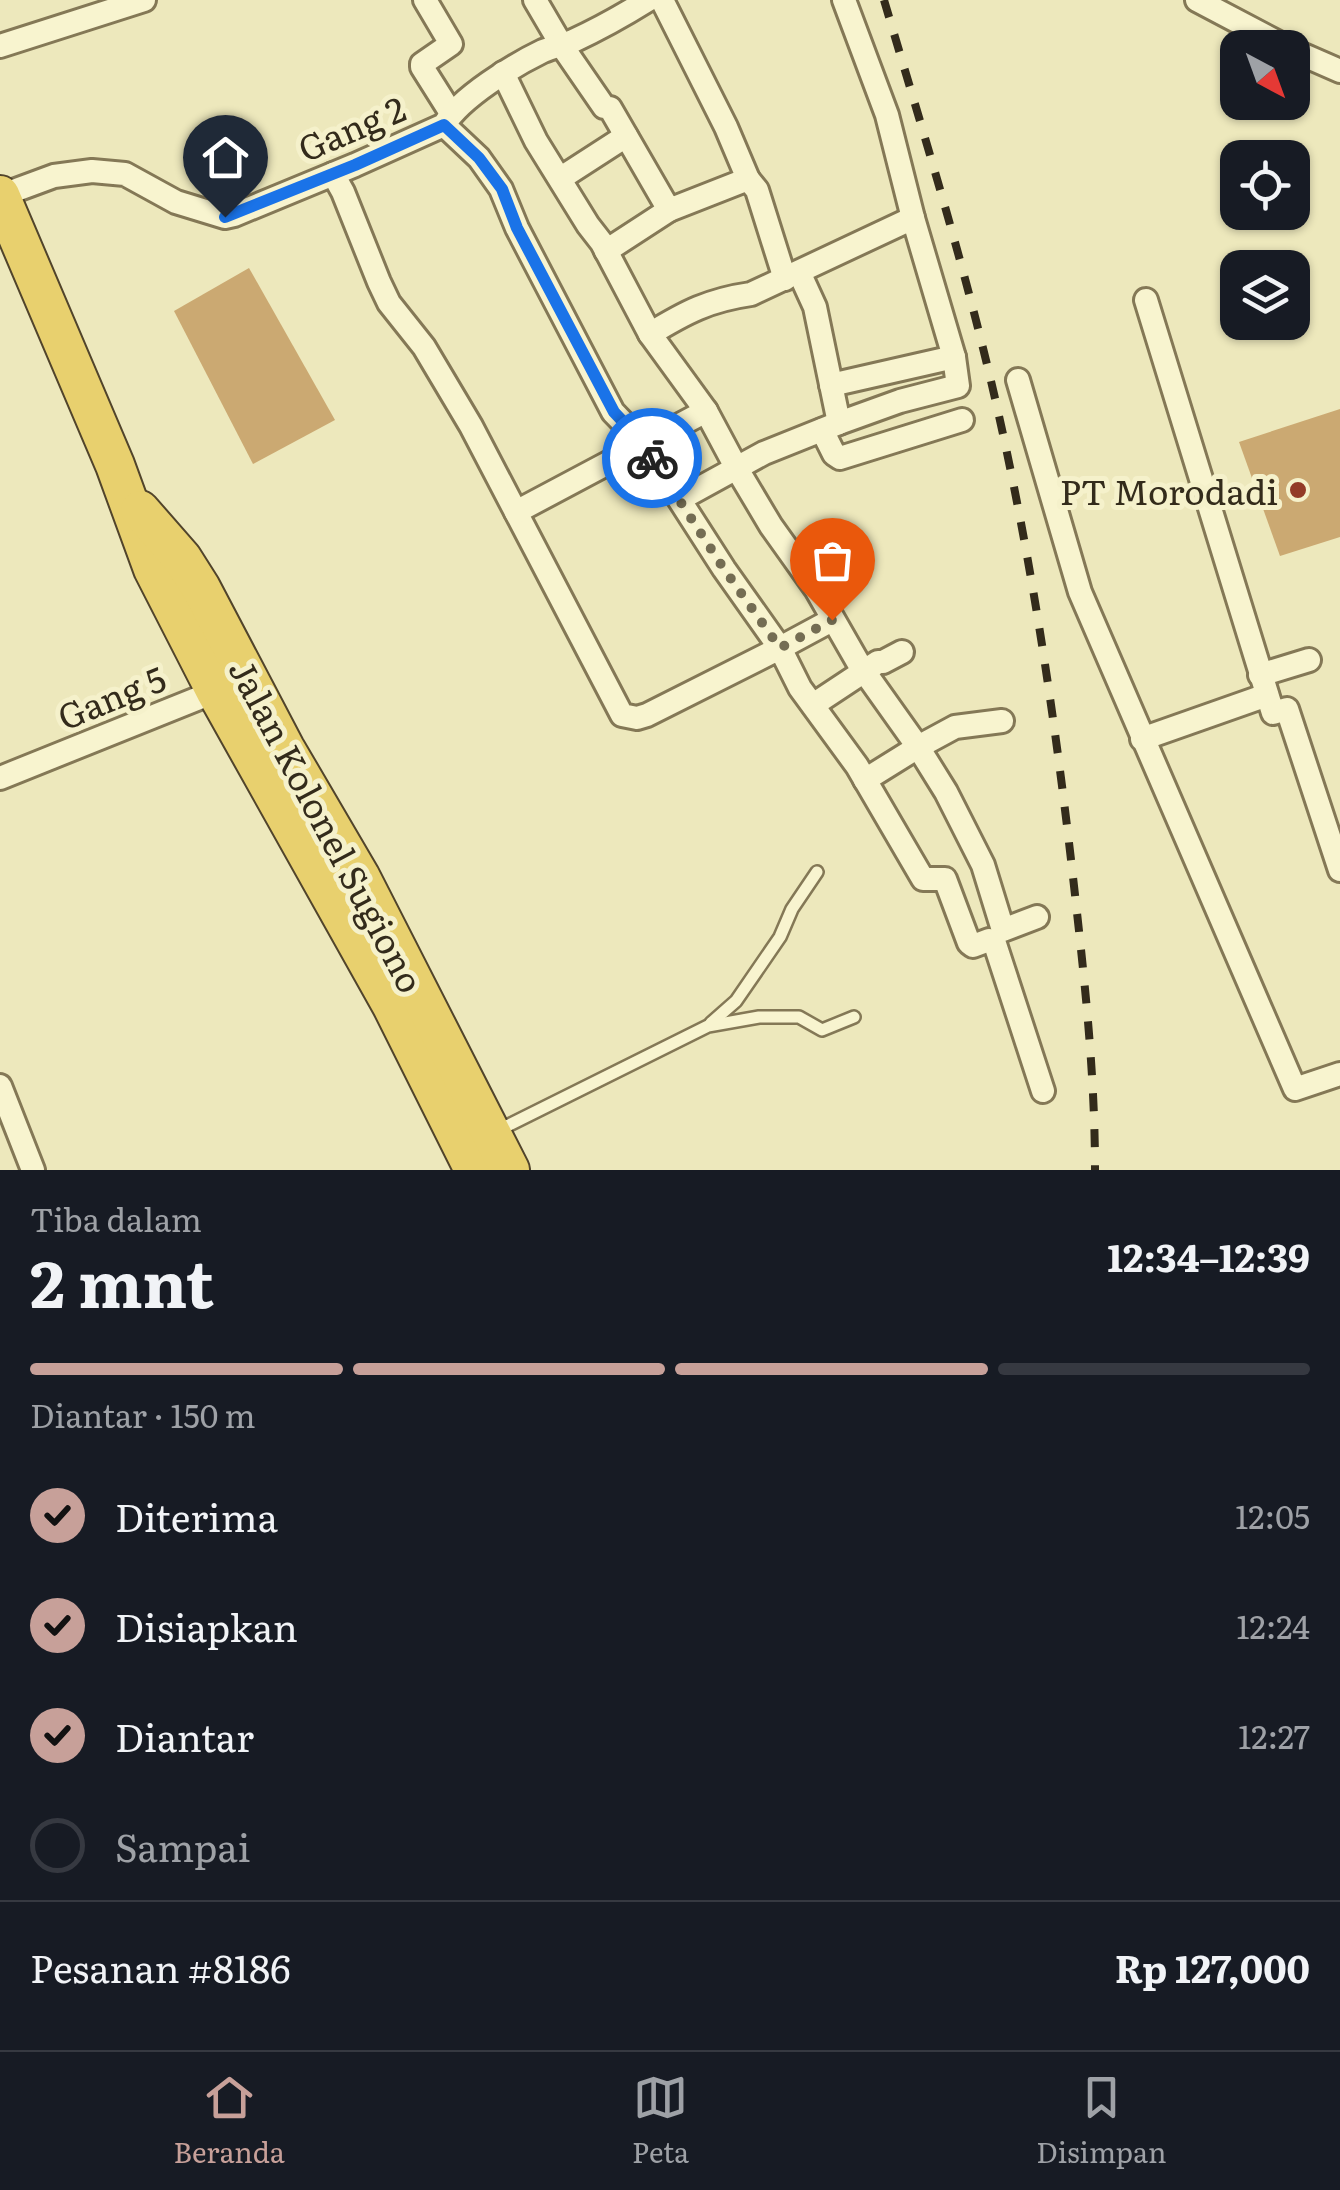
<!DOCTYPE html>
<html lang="id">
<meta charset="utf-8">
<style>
:root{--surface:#171b24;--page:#242831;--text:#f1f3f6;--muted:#9ea1a6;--line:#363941;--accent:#c7a099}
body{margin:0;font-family:Literata,serif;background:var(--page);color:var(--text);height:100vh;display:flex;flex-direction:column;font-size:38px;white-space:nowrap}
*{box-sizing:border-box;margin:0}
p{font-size:32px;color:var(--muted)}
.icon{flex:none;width:55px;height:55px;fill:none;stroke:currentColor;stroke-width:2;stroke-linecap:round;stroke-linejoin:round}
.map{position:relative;height:1170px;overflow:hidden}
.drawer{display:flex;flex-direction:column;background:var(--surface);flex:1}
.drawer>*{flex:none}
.needle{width:65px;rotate:139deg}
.fabs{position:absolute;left:1220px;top:30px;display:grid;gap:20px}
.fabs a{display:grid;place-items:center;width:90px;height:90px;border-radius:20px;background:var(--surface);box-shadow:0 2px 8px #0004;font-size:50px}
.pin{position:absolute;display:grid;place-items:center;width:85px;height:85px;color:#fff;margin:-102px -42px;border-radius:50% 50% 50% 0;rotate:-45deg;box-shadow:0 0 10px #0007}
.pin .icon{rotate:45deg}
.courier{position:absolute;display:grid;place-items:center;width:100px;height:100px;margin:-50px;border:8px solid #1a73e8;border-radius:50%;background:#fff;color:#222;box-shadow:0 2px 12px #0007}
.head em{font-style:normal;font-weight:700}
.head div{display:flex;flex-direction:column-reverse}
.head{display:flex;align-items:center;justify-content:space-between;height:170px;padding:0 30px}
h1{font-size:65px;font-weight:700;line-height:75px}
.bar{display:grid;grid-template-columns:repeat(4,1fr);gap:15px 10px;align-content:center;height:120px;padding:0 30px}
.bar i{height:12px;border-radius:8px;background:var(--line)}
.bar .on{background:var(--accent)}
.bar p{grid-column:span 4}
.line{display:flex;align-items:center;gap:25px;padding:0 30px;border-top:2px solid var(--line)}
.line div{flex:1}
ol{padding:0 30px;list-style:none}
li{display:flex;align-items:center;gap:30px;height:110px}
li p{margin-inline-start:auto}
li .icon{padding:10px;border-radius:50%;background:var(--accent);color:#111;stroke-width:4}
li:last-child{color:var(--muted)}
li i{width:55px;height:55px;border:5px solid var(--line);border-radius:50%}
.tabs{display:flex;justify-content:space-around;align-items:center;height:140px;border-top:2px solid var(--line);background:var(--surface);font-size:28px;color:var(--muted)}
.tabs a{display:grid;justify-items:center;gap:5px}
.tabs .on{color:var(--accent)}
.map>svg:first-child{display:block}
.building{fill:#cba972}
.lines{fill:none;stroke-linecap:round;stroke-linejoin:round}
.service-casing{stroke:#847856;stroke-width:16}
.minor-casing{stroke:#847856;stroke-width:28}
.trunk-casing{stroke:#51442b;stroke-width:42}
.service{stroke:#f8f4cf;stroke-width:11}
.minor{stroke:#f8f4cf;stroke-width:22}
.trunk{stroke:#e8d06e;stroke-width:38}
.rail{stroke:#332b1b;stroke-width:8;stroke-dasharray:18 18;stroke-linecap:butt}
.done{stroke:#746d53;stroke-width:10;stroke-dasharray:0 18}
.route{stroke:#1a73e8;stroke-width:12}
.poi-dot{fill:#933b27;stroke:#f5f1cb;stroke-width:4}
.labels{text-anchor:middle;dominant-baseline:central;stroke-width:10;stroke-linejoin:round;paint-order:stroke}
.street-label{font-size:35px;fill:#332b1b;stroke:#f5f1cb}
.poi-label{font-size:35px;fill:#332b1b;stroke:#f5f1cb;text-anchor:end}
</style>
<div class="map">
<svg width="1340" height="1170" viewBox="0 0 1340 1170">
<rect width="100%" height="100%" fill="#ede8bc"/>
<g class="building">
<path d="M249 268 335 420 253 464 174 311Z"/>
<path d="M1340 409V537L1280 556 1239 442Z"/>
</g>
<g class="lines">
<g class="service-casing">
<g id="service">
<path d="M711 1023 736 1001 780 937 792 909 817 872"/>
<path d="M494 1130 509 1125 708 1026 759 1017H799L822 1030 854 1017"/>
</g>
</g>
<g class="minor-casing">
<g id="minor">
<path d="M425 0 451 44 422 64V67L451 113"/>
<path d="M535 0 562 46 604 107 610 108 669 210 748 179 726 127 662 0"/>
<path d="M1197 0 1288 48"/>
<path d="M0 46 144 0"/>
<path d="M1292 50 1340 71"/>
<path d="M503 73 536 141 588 225 602 243 650 334 706 411 737 469 771 526 816 589 859 664 918 747 946 792 983 865 1003 930 1037 917"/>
<path d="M444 125 479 158 501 189 517 228 613 412 643 443 724 569 780 648 832 620"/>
<path d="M333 174 343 192 379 282 389 303 424 347 471 426 622 715 637 718 647 715 780 648 800 688 857 766 923 879H945L969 943 973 946 989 940 994 941 1043 1091"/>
<path d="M561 178 626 136"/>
<path d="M748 179 757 190 785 279"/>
<path d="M0 196 54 176 92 171 125 174 176 202 225 217 234 215 355 165 444 125C461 97 514 65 543 51 553 47 563 45 573 41 599 29 624 15 648 0"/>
<path d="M606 251 669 210"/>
<path d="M799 272 815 307 839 423"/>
<path d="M1146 300 1273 713 1287 709 1340 870"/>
<path d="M650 334C686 312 709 300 751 294L913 218"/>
<path d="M1018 380 1080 592 1295 1089 1340 1074"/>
<path d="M831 385 954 357"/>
<path d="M822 430 834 454 840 458 962 420"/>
<path d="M680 499 764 453 839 423 900 401 958 386 954 357 913 218 887 115 844 0"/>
<path d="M516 512 706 411"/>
<path d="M1260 675 1309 660"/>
<path d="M813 705 878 662H883L902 652"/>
<path d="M1142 739 1267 695"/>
<path d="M0 778 224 688"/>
<path d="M865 780 918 747 955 727 1002 721"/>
<path d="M0 1086 33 1170"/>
</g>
</g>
<g class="trunk-casing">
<g id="trunk">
<path d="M0 195 115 465 153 569 216 692 392 1006 474 1170"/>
<path d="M140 510 182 558 201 588 285 748 360 876 510 1170"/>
</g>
</g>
<use href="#service" class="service"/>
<use href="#minor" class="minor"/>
<use href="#trunk" class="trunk"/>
<path class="rail" d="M884 0C924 135 966 270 997 407 1032 562 1055 719 1073 877 1084 975 1095 1071 1095 1170"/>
</g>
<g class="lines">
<path class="done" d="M652 458 724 569 780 648 832 620"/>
<path class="route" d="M225 217 355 165 444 125 479 158 502 189 517 228 614 412 643 443 652 458"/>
</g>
<circle class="poi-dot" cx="1298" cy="490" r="10"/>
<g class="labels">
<g class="street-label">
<text transform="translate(351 127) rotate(-23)">Gang 2</text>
<text transform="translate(111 696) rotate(-22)">Gang 5</text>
<text transform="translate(328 825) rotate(62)">Jalan Kolonel Sugiono</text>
</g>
<g class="poi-label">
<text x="1278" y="490">PT Morodadi</text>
</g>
</g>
</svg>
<div class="fabs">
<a><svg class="needle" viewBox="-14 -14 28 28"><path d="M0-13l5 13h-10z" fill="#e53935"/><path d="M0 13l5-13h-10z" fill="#9ea1a6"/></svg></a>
<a><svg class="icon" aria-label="locate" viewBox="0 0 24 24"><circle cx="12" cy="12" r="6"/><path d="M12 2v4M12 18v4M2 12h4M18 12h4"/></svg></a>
<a><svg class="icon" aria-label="layers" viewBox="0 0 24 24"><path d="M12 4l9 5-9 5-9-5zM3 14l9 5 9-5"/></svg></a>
</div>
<div class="pin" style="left:832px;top:620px;background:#ea580c"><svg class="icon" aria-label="bag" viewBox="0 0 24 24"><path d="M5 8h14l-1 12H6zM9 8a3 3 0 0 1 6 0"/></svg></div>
<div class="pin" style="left:225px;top:217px;background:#1f2937"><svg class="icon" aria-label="home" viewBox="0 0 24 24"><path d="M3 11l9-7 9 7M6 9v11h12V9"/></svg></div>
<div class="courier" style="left:652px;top:458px"><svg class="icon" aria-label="bike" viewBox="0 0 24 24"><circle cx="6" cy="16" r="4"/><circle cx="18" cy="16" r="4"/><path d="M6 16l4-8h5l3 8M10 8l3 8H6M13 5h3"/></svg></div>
</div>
<section class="drawer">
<div class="head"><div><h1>2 mnt</h1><p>Tiba dalam</p></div><em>12:34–12:39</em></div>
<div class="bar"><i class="on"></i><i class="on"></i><i class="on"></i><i></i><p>Diantar · 150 m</p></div>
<ol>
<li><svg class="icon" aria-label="check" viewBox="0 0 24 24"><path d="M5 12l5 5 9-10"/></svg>Diterima<p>12:05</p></li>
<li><svg class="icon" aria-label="check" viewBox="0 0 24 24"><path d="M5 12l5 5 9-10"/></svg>Disiapkan<p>12:24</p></li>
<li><svg class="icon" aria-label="check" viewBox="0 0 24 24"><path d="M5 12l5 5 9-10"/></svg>Diantar<p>12:27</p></li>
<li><i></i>Sampai</li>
</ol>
<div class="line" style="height:130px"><div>Pesanan #8186</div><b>Rp 127,000</b></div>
</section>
<nav class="tabs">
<a class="on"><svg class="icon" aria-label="home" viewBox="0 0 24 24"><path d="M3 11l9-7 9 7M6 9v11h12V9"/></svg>Beranda</a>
<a><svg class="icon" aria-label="map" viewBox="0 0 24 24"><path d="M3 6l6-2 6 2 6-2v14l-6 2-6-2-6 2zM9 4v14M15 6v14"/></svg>Peta</a>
<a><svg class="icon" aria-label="saved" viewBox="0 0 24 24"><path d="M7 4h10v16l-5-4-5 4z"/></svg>Disimpan</a>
</nav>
